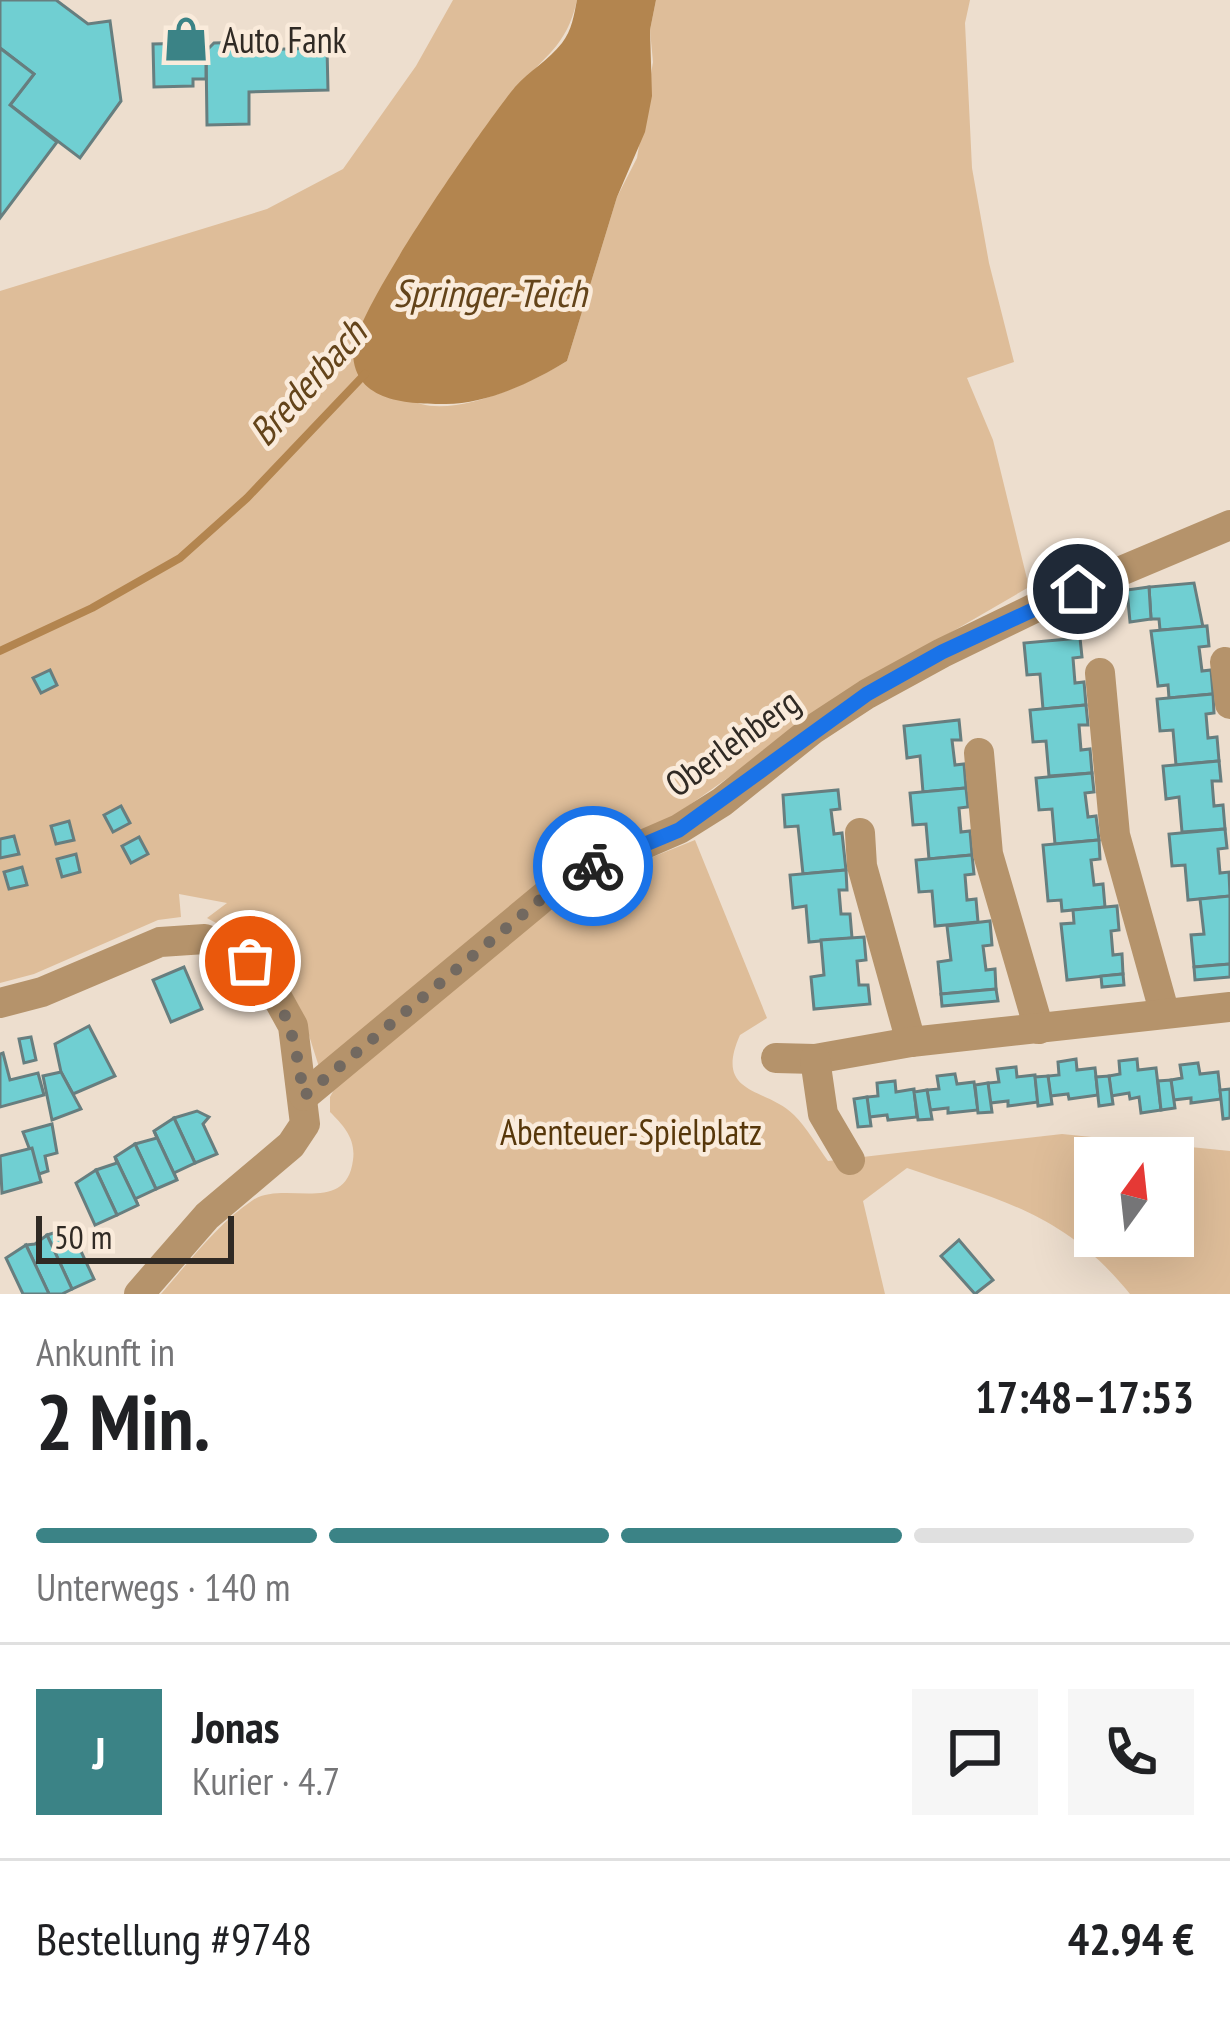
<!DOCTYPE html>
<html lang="de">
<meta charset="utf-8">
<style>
:root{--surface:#fff;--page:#f6f6f6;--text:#202124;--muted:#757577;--line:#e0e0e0;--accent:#3b8386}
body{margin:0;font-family:"PT Sans Narrow",sans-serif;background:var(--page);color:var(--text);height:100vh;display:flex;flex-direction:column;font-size:45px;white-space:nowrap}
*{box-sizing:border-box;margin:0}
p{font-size:39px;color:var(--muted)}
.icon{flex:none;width:66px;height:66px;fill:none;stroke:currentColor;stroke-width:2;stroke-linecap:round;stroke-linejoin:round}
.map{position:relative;height:1294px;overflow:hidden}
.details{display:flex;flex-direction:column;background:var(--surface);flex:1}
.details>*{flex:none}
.needle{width:78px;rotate:15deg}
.fabs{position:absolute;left:1074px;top:1137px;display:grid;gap:24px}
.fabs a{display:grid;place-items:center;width:120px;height:120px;border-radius:0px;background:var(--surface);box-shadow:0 12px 48px #0002;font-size:60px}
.scale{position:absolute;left:36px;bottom:30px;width:198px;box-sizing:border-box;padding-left:12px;border:6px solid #302a24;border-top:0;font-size:33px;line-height:42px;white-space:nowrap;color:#302a24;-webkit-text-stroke:9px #faebdb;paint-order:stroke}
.pin{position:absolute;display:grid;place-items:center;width:102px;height:102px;color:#fff;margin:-51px;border:6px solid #fff;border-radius:50%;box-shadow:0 3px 12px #0007}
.courier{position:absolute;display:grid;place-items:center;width:120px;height:120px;margin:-60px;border:9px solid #1a73e8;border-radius:50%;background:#fff;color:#222;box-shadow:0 3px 15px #0007}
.headline em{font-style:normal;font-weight:700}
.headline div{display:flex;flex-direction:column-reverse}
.headline{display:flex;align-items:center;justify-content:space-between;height:204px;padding:0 36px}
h1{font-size:78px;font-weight:700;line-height:90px}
.bar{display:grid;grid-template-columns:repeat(4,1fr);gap:18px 12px;align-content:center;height:144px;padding:0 36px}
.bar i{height:15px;border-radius:9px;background:var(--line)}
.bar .current{background:var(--accent)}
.bar p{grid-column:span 4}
.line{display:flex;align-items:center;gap:30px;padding:0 36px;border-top:3px solid var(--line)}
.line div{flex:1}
.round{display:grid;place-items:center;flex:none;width:126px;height:126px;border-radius:0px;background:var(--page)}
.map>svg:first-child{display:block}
.green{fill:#debd99;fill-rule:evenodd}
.water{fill:#b3854f}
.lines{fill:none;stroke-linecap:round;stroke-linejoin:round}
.stream{stroke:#b3854f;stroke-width:8}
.building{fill:#70cfd2;stroke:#677e7f;stroke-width:3}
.minor{stroke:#b5936b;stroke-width:30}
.done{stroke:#726960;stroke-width:12;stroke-dasharray:0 21.6}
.route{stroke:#1a73e8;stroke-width:15}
.labels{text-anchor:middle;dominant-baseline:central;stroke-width:9;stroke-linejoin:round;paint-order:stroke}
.poi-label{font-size:36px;fill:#302a24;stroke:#faebdb;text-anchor:start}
.street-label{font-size:36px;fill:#302a24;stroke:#faebdb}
.park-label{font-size:36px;fill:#57370a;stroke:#faebdb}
.water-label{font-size:39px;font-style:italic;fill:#64441a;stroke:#faebdb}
</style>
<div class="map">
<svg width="1230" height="1294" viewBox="0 0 1230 1294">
<rect width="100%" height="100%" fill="#eddece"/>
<g class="green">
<path d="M453 0H577C566 49 544 54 516 91 474 146 435 201 399 260 381 290 362 318 353 352 369 364 404 400 421 404 462 415 533 382 567 361L617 197 637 158 653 62 650 30 656 0H970L965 23 972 168 989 263 1014 362 967 378 993 440 1029 587 855 688 319 1067 301 1010 267 951 207 918 227 903 179 894 181 917 158 920 34 974 0 983V291L267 209 343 169 416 66Z"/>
<path d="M695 840 767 1018 740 1035C713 1096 766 1087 794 1115 807 1128 817 1146 828 1161L1062 1134 1230 1151V1294H1130C1064 1213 1002 1201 907 1168L863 1201 885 1294H161C188 1263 218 1223 253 1200 285 1180 346 1216 353 1160 356 1139 344 1126 330 1112V1097L336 1086 543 915 630 866ZM1095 1158H1173V1236H1095Z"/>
</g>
<path class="water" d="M577 0H656L650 30 652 96 645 132 617 197 567 361C533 382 487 404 446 404 410 404 354 403 353 353 352 314 484 125 515 87 529 71 549 60 562 43 572 30 574 15 577 0Z"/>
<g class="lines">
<path class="stream" d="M0 651 92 608 180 558 247 498 365 374"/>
</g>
<g class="building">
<path d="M0 0H56L88 24 110 21 121 101 80 158 10 105 34 74 0 48Z"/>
<path d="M248 42V50L327 48 328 90 249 92V124L207 125 206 51 214 43Z"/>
<path d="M197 43 206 51V79H193V86L154 87 153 44Z"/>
<path d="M0 48 34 74 10 105 57 142 0 218Z"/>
<path d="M1194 583 1203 627 1160 630 1159 619H1151L1149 587Z"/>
<path d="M1149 587 1151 619 1130 622 1127 590Z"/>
<path d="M1207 626 1209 646 1199 647 1202 671 1211 670 1213 694 1169 698 1168 685 1158 686 1151 631Z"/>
<path d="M1080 638 1082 657 1073 658 1075 683 1084 682 1086 705 1043 709 1040 674 1027 675 1024 643Z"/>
<path d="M50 670 57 685 41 693 33 678Z"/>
<path d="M1213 694 1214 713 1206 714 1208 738 1217 737 1219 761 1176 765 1173 730 1160 731 1157 699Z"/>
<path d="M1086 705 1088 725H1079L1081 750 1090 749 1092 773 1049 776 1046 741 1033 742 1030 710Z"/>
<path d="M959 720 961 740H952L955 765 964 764 966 788 923 792 920 756 907 758 904 726Z"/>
<path d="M1219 761 1221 781H1212L1214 806 1223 805 1225 829 1182 832 1179 797 1166 799 1163 766Z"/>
<path d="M1092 773 1094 792 1085 793 1088 817 1096 816 1099 840 1055 844 1052 809 1039 810 1036 778Z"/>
<path d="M966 788 968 807 959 808 961 832 970 831 972 855 929 859 926 824 913 825 910 793Z"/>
<path d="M838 790 840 809 831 810 834 834 842 833 846 870 803 874 798 826 785 827 783 795Z"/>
<path d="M121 806 130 823 113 832 104 815Z"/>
<path d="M69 821 74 840 56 844 51 826Z"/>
<path d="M1225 829 1227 848 1218 849 1220 873 1229 872 1230 896 1188 900 1185 865 1172 866 1169 834Z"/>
<path d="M14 836 19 854 0 858V839Z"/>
<path d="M139 837 148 854 131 863 122 846Z"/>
<path d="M1099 840 1100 859 1091 860 1094 885 1103 884 1105 907 1062 911 1061 900 1048 901 1043 845Z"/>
<path d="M76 854 80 872 62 877 57 859Z"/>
<path d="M972 855 974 874 965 875 967 900 976 899 978 922 935 926 932 891 919 892 916 860Z"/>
<path d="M22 867 27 885 9 889 4 872Z"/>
<path d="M846 870 847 890H839L841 914H850L852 938 809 942 806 906 793 908 790 875Z"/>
<path d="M1230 896V964L1194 967 1191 935 1204 934 1200 899Z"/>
<path d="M1117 906 1119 930 1111 931 1113 955 1122 954 1123 974 1067 980 1061 924 1074 923 1073 910Z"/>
<path d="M990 921 992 945 983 946 986 970 995 969 996 989 941 994 938 962 951 960 947 926Z"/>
<path d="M864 937 866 960 857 961 859 985H868L870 1004 814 1009 811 977 824 975 821 940Z"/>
<path d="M1230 964V977L1195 980 1194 967Z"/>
<path d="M184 967 202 1009 171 1022 153 980Z"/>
<path d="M1123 974 1124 985 1102 987 1101 976Z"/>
<path d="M996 989 998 1001 942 1006 941 994Z"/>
<path d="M89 1026 115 1076 73 1094 61 1072 55 1044Z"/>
<path d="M31 1037 36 1060 24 1063 19 1039Z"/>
<path d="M3 1053 10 1080 38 1073 44 1095 0 1107V1054Z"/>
<path d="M1076 1059 1077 1070 1095 1068 1098 1095 1069 1099 1068 1094 1050 1096 1048 1076 1059 1075 1058 1062Z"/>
<path d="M1137 1059 1138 1070 1156 1068 1161 1110 1141 1113 1139 1097 1130 1099 1129 1093 1111 1096 1109 1076 1120 1074 1119 1061Z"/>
<path d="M1198 1063 1200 1074 1218 1072 1221 1099 1191 1103V1098L1173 1100 1171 1080 1182 1078 1180 1065Z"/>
<path d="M1016 1067 1017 1077 1035 1075 1038 1102 1008 1106V1101L990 1103 988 1083 999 1082 997 1069Z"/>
<path d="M61 1072 81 1109 52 1120 43 1076Z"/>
<path d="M955 1074 957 1084 974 1082 978 1110 948 1113V1108L930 1110 927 1090 939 1089 937 1076Z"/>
<path d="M1048 1076 1052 1104 1038 1106 1035 1077Z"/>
<path d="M1109 1076 1113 1104 1099 1106 1096 1077Z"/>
<path d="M1171 1080 1175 1108 1161 1110 1158 1081Z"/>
<path d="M895 1081 896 1092 914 1089 917 1117 888 1120 887 1115 869 1117 867 1097 878 1096 877 1083Z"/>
<path d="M988 1083 992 1112 978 1113 975 1085Z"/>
<path d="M1230 1089V1118L1223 1119 1220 1090Z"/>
<path d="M927 1090 932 1119 918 1120 914 1092Z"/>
<path d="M867 1097 871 1126 858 1127 854 1099Z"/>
<path d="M197 1111 209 1117 203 1124 217 1154 195 1163 174 1118Z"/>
<path d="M174 1118 195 1163 174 1173 177 1180 154 1131Z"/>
<path d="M52 1124 57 1153 45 1156 48 1171 39 1174 23 1132Z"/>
<path d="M154 1131 177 1180 156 1189 135 1144 157 1138Z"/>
<path d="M135 1144 156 1189 135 1199 138 1205 115 1157Z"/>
<path d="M32 1148 41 1182 2 1193 0 1156Z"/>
<path d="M115 1157 138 1205 117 1215 96 1170 117 1163Z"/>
<path d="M96 1170 117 1215 95 1225 76 1183Z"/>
<path d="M70 1228 94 1279 72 1289 47 1235Z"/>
<path d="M47 1235 72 1289 62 1294H49L26 1245 35 1244Z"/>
<path d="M959 1240 993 1280 975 1294 941 1256Z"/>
<path d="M26 1245 49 1294H23L6 1258Z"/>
</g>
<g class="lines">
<g class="minor">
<path d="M1225 662 1230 704"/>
<path d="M1100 673 1115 835 1164 1011"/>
<path d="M979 753 988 854 1039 1029"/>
<path d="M860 833 862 866 911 1042"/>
<path d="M0 1003 42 992 160 942 205 939 250 961 272 988 293 1026 305 1124 291 1145 207 1216 139 1294"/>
<path d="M776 1058 815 1059 911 1042 1230 1007"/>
<path d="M815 1059 823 1114 850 1160"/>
<path d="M304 1096 546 895 587 869 679 829 722 802 812 730 867 694 942 653 1045 603 1230 525"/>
</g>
</g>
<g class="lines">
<path class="done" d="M250 961C291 1013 293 1032 304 1096L546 895 593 866"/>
<path class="route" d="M593 866 679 830 867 694 942 652 1078 589"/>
</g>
<defs>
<g id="shop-bare" transform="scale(3.6)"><path d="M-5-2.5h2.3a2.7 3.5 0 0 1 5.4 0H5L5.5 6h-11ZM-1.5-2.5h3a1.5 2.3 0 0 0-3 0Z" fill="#3b8386" stroke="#faebdb" stroke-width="2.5" paint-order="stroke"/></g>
</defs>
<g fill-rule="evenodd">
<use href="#shop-bare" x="186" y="39"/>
</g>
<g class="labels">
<g class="poi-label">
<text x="222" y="39">Auto Fank</text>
</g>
<g class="street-label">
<text transform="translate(732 742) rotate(-36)">Oberlehberg</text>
</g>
<g class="park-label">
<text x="631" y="1131">Abenteuer-Spielplatz</text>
</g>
<g class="water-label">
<text x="490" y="292">Springer-Teich</text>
<text transform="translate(307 382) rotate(-48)">Brederbach</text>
</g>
</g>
</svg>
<div class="fabs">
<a><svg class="needle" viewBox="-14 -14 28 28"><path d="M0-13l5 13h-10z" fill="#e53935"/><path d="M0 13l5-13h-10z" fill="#757577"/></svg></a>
</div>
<div class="scale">50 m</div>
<div class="pin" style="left:250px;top:961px;background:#ea580c"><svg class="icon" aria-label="bag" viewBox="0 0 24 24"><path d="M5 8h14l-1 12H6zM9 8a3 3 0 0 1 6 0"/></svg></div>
<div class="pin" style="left:1078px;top:589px;background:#1f2937"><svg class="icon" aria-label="home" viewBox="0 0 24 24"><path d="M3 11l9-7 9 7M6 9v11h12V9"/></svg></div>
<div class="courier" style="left:593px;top:866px"><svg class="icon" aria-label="bike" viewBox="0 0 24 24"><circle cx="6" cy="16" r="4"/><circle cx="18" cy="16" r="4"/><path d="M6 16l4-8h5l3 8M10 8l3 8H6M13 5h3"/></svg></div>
</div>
<section class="details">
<div class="headline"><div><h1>2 Min.</h1><p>Ankunft in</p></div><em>17:48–17:53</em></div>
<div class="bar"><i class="current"></i><i class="current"></i><i class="current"></i><i></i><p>Unterwegs · 140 m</p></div>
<div class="line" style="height:216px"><b class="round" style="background:var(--accent);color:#fff">J</b><div><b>Jonas</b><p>Kurier · 4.7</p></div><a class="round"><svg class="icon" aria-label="chat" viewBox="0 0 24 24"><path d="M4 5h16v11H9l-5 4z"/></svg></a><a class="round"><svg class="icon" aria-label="phone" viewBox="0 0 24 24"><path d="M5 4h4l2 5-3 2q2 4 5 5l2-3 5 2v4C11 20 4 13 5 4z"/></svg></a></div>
<div class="line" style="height:156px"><div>Bestellung #9748</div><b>42.94 €</b></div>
</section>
